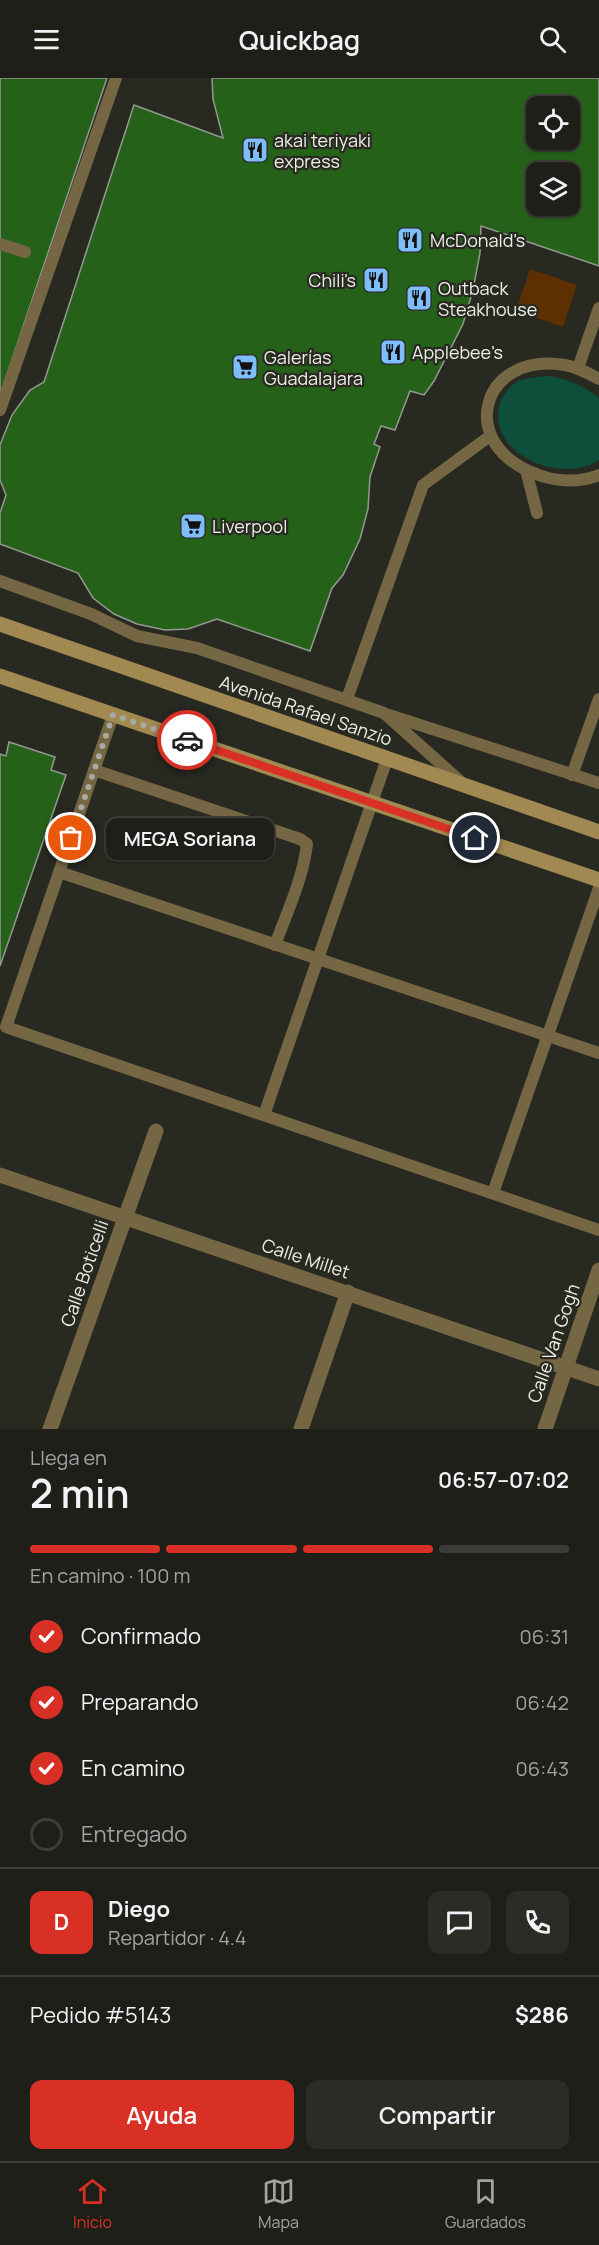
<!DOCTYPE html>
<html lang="es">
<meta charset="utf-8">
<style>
:root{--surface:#1e1f19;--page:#2b2c26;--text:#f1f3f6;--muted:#a1a2a2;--line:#3c3d38;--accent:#d93025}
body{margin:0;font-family:Manrope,sans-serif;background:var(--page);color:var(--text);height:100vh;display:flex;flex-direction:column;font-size:22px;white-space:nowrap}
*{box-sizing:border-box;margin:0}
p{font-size:20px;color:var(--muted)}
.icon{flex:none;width:33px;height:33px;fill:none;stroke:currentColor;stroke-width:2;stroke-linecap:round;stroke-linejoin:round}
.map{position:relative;height:1351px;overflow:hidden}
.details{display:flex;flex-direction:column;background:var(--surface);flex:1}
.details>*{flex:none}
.controls{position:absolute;left:526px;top:18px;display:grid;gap:12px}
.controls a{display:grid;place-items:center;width:54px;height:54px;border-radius:12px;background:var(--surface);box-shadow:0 2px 4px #0004,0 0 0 2px var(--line);font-size:30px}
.pin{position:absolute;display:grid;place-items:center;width:51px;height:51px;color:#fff;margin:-26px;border:3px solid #fff;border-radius:50%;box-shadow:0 2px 6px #0007}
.courier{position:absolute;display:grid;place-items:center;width:60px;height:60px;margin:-30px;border:4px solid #d93025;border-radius:50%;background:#fff;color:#222;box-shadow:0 2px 8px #0007}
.bubble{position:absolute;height:42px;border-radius:12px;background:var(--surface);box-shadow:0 2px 4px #0004,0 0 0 2px var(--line);font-size:20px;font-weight:600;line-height:42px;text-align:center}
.head em{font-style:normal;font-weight:600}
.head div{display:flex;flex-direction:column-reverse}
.head{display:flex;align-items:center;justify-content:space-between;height:102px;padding:0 30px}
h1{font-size:39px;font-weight:600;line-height:45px}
.bar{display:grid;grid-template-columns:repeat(4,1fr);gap:9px 6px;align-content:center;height:72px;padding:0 30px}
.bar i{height:8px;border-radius:4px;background:var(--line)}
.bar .current{background:var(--accent)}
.bar p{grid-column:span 4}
.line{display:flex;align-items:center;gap:15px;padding:0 30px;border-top:2px solid var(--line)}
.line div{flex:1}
.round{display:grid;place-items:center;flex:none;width:63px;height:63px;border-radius:12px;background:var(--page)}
ol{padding:0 30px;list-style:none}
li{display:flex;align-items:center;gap:18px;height:66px}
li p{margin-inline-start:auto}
li .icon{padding:6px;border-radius:50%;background:var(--accent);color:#fff;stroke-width:4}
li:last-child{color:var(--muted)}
li i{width:33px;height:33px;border:3px solid var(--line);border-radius:50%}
.action{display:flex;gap:12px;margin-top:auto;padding:12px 30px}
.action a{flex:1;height:69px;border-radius:12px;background:var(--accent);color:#fff;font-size:24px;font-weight:600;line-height:69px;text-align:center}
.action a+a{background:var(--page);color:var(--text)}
header{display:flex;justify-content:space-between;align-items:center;height:78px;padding:0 30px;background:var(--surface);font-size:27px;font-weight:600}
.dock{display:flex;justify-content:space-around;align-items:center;height:84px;border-top:2px solid var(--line);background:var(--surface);font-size:16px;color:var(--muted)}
.dock a{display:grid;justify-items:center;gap:3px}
.dock .current{color:var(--accent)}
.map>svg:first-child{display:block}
.green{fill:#5e3000}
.water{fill:#0e4f3b}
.building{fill:#26611a;stroke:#939991;stroke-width:1.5;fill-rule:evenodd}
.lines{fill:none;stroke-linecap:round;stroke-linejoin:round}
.service{stroke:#766744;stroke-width:12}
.minor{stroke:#766744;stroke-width:15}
.secondary{stroke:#a28951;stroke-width:15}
.done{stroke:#a8a9a2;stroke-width:6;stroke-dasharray:0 10.8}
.route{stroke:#d93025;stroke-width:8}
.labels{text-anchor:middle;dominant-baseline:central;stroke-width:4.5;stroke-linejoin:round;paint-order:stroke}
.poi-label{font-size:18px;fill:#edeee8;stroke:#282921;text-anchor:start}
.street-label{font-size:18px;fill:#edeee8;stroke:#282921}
</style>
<header><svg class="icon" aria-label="menu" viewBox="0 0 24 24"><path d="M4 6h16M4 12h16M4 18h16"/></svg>Quickbag<svg class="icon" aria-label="search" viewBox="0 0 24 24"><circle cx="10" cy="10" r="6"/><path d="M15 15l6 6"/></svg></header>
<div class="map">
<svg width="599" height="1351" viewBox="0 0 599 1351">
<rect width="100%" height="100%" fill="#282921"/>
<path class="green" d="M530 191 577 207 563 249 516 233Z"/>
<path class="water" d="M550 298C568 302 584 307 599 320V382C563 407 489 377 499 329 501 319 509 308 518 303 527 299 540 299 550 298Z"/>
<g class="building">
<path d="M0 0H107L0 317Z"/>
<path d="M212 0H599V188L481 148 480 175 473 212 463 246 434 303 424 317 410 313 395 352 381 348 374 366 380 369 370 399 368 431 360 461 343 497 332 510 310 573 217 541 188 551 165 552 137 546 114 536 93 520 78 495 0 466V435L6 417 0 402V367L12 337 30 312 44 304 134 27 223 60 213 21ZM537 28H570V62H537ZM537 94H570V128H537Z"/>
<path d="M9 664 55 679 51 692 66 697 0 888V676L6 678Z"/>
</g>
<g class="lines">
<g class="service">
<path d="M0 166 25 174"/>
<path d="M578 290 599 230"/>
<path d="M599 301C588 295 577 289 565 287 481 273 455 366 536 396 556 404 579 405 599 397"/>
<path d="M0 332 116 0"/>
<path d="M526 392 537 435"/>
<path d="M0 503 91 536 137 558 197 570 384 635 461 704"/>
<path d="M347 621 423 407 490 358"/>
<path d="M113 637 6 949 599 1152"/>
<path d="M389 637 599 705"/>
<path d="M94 692 300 761 307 766C303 801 287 834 275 867"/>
<path d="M572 697 599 621"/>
<path d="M59 794 599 975"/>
<path d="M264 1037 387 681"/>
<path d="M493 1115 599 810"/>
</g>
<g class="minor">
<path d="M0 1097 599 1301"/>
<path d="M50 1351 156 1053"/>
<path d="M301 1351 348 1214"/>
<path d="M545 1351 599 1192"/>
</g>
<g class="secondary">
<path d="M0 546 599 754"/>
<path d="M0 598 599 802"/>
</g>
</g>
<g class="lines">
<path class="done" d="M71 760 113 637 187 662"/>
<path class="route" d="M187 662 475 760"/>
</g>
<defs>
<g id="restaurant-square" transform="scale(1.35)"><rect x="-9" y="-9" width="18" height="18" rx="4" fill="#7fbdfa" stroke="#282921"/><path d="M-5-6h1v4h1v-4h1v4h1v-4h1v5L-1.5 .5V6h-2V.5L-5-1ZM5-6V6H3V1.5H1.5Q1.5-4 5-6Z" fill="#111"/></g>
<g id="supermarket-square" transform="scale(1.35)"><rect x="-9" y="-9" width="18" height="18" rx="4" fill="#7fbdfa" stroke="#282921"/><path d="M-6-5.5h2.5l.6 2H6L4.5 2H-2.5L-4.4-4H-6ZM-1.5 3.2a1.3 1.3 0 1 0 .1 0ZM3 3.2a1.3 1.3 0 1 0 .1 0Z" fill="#111"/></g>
</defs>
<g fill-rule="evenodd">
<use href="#restaurant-square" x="255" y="72"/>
<use href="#restaurant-square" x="410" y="162"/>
<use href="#restaurant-square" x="376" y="202"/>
<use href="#restaurant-square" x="419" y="220"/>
<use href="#restaurant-square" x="393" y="274"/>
<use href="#supermarket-square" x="245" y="289"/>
<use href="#supermarket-square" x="193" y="448"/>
</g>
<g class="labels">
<g class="poi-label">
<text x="274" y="62">akai teriyaki<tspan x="274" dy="21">express</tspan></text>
<text x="430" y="162">McDonald's</text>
<text x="356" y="202" text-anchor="end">Chili's</text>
<text x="438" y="210">Outback<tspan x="438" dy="21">Steakhouse</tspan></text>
<text x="412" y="274">Applebee's</text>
<text x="264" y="279">Galerías<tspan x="264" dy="21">Guadalajara</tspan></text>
<text x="212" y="448">Liverpool</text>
</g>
<g class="street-label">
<text transform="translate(306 632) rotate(19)">Avenida Rafael Sanzio</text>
<text transform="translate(306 1180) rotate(18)">Calle Millet</text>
<text transform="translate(84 1195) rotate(-71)">Calle Boticelli</text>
<text transform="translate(553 1265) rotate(-71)">Calle Van Gogh</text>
</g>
</g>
</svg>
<div class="controls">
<a><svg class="icon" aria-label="locate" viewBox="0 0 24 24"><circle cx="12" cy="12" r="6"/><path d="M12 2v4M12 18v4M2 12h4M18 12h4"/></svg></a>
<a><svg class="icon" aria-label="layers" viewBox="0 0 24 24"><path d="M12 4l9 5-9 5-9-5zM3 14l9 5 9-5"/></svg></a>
</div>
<div class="pin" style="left:71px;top:760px;background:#ea580c"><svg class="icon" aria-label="bag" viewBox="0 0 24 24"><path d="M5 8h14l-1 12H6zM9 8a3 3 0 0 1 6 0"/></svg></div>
<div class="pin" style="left:475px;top:760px;background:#1f2937"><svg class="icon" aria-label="home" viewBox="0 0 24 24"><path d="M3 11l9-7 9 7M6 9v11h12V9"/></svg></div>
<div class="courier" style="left:187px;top:662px"><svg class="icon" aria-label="car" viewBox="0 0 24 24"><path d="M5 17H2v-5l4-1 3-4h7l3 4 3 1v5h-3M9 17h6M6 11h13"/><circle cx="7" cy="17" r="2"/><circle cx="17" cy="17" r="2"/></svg></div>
<div class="bubble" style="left:106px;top:740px;width:168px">MEGA Soriana</div>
</div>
<section class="details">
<div class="head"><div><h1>2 min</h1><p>Llega en</p></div><em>06:57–07:02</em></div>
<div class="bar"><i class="current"></i><i class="current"></i><i class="current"></i><i></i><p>En camino · 100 m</p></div>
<ol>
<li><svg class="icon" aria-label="check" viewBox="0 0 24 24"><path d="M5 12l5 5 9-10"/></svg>Confirmado<p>06:31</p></li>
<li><svg class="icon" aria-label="check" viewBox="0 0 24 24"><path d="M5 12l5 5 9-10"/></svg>Preparando<p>06:42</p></li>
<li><svg class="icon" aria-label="check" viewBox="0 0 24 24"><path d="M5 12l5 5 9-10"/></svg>En camino<p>06:43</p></li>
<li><i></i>Entregado</li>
</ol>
<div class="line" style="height:108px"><b class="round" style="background:var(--accent);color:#fff">D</b><div><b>Diego</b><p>Repartidor · 4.4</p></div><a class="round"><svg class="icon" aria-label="chat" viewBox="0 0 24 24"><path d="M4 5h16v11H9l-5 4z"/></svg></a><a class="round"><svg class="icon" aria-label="phone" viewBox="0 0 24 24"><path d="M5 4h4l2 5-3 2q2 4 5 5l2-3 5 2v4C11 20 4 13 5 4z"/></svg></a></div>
<div class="line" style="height:78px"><div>Pedido #5143</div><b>$286</b></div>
<div class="action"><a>Ayuda</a><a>Compartir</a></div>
</section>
<nav class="dock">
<a class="current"><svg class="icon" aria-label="home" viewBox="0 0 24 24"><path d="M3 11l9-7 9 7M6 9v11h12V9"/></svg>Inicio</a>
<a><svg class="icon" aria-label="map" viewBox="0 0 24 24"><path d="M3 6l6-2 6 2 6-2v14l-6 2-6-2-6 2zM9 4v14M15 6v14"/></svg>Mapa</a>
<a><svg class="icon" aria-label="saved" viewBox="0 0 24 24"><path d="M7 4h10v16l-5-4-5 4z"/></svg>Guardados</a>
</nav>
